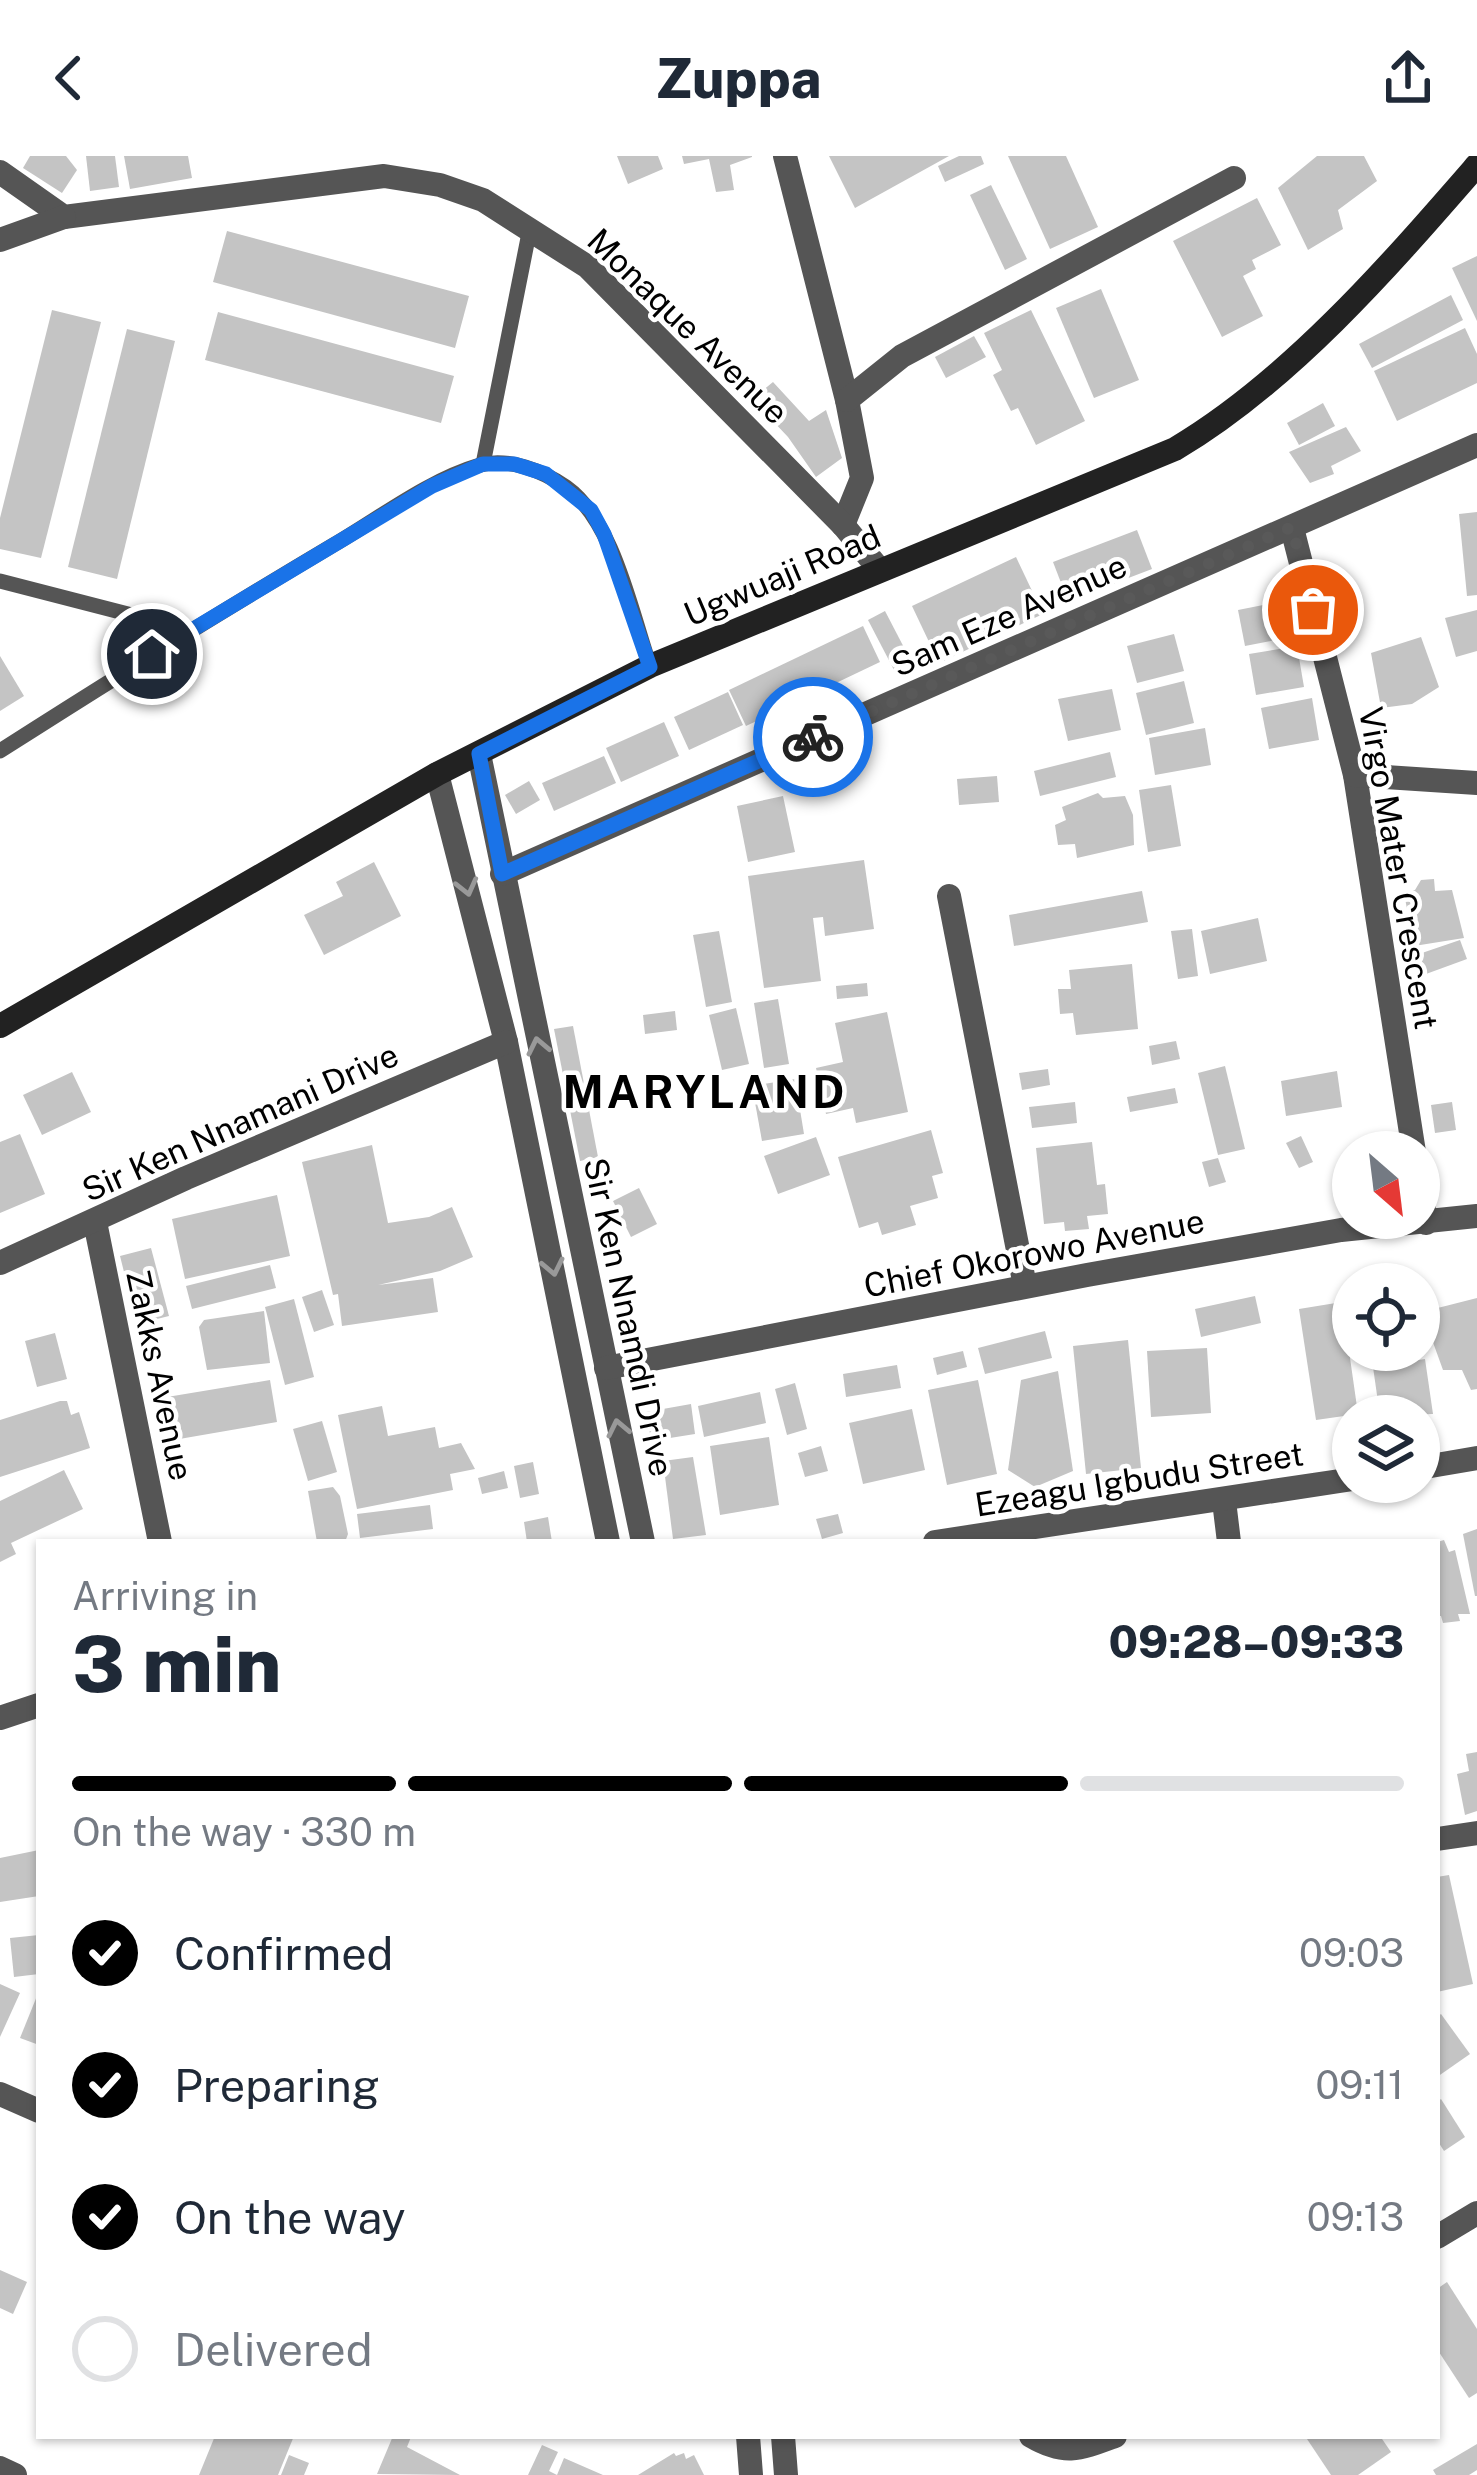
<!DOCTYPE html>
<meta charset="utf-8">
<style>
:root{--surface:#fff;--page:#f2f2f3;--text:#1f2937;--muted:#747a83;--line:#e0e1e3;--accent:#000}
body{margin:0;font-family:"Public Sans",sans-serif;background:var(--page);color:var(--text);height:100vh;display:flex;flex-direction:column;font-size:45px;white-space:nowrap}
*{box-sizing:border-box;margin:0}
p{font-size:39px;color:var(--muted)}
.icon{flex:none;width:66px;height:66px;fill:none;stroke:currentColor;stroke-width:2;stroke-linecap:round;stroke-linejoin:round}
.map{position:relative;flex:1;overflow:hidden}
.side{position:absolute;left:36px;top:1383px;width:1404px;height:900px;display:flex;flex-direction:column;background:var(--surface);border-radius:0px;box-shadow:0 3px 9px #0004}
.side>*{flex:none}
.needle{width:78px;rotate:152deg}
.controls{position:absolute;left:1332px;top:975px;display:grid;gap:24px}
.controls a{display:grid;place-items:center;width:108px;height:108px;border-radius:50%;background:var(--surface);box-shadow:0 3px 9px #0004;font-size:60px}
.pin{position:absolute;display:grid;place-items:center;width:102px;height:102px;color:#fff;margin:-51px;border:6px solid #fff;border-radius:50%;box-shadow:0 3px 12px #0007}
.courier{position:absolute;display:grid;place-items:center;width:120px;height:120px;margin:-60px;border:9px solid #1a73e8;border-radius:50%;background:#fff;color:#222;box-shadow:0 3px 15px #0007}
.headline em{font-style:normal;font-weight:800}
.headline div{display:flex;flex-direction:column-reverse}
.headline{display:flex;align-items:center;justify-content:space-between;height:204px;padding:0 36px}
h1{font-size:78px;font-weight:800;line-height:90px}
.bar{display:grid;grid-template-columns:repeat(4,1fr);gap:18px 12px;align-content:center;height:144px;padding:0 36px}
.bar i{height:15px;border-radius:9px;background:var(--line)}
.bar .current{background:var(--accent)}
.bar p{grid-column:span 4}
ol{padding:0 36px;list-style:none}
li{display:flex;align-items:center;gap:36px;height:132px}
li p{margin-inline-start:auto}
li .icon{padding:12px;border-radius:50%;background:var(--accent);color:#fff;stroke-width:4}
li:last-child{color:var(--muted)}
li i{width:66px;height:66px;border:6px solid var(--line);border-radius:50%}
header{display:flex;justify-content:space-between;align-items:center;height:156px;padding:0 36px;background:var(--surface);font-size:54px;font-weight:800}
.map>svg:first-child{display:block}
.building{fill:#c4c4c4}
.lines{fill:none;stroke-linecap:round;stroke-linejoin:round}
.lane{stroke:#555;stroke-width:15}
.street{stroke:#555;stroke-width:24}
.secondary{stroke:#222;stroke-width:24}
.oneway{stroke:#999}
.done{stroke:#595959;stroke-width:12;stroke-dasharray:0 21.6}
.route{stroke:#1a73e8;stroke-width:15}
.labels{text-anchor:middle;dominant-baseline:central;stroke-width:9;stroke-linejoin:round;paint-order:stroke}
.street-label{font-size:33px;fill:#000;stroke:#fff}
.district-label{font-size:45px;font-weight:bold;letter-spacing:3px;fill:#000;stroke:#fff}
</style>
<header><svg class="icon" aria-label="back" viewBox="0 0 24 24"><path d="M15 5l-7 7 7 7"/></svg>Zuppa<svg class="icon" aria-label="share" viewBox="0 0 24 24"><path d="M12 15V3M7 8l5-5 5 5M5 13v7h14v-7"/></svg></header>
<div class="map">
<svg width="1477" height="2319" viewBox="0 0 1477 2319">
<rect width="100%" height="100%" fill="#fff"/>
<g class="building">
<path d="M30 0H66L77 14 62 37 23 12Z"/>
<path d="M86 0H115L119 31 90 35Z"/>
<path d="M124 0H188L192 22 130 33Z"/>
<path d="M617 0H658L663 13 628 28Z"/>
<path d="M682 0H752V1L730 9 734 34 716 36 709 3 684 8Z"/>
<path d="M829 0H949L855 52Z"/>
<path d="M959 0H981L984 8 945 26 938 10Z"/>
<path d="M1008 0H1066L1098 71 1050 93Z"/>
<path d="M1317 0H1364L1377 25 1338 54 1343 73 1308 94 1278 32Z"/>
<path d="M991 29 1027 103 1005 114 970 39Z"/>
<path d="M1257 42 1281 89 1252 104 1256 113 1243 120 1263 160 1222 181 1173 85Z"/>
<path d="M227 75 469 140 455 192 213 126Z"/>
<path d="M1477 100V165L1452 112Z"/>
<path d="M1101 133 1139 224 1094 242 1056 152Z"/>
<path d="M1451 139 1463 164 1372 212 1359 188Z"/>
<path d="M52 154 101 166 41 402 0 393V362Z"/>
<path d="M1031 154 1085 265 1036 289 1018 252 1011 255 993 219 1002 214 984 177Z"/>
<path d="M218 156 454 220 441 267 205 204Z"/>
<path d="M1465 172 1477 198V227L1397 265 1374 215Z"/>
<path d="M127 173 175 185 117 423 68 411Z"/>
<path d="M974 180 986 201 946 222 935 201Z"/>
<path d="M773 226 809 265 826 254 842 302 816 321 788 281 752 243Z"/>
<path d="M1323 247 1335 270 1299 289 1287 267Z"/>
<path d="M1346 271 1361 295 1331 310 1334 318 1310 327 1289 296Z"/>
<path d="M1477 356V439L1467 440 1459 358Z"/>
<path d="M1137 374 1152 413 1068 445 1053 406Z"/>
<path d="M1016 401 1043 458 939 507 912 450Z"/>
<path d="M1294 443 1301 479 1245 490 1238 454Z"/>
<path d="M1477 454V495L1456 501 1445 462Z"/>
<path d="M885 455 911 505 894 514 868 464Z"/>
<path d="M863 470 880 506 746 570 729 534Z"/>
<path d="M1174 478 1184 515 1137 527 1127 490Z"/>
<path d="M1421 481 1439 531 1412 548 1381 552 1371 497Z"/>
<path d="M1297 490 1304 531 1256 539 1249 498Z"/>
<path d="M0 500 24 540 0 555Z"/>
<path d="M1184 525 1194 567 1146 579 1136 537Z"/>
<path d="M1112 533 1121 574 1068 585 1058 543Z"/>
<path d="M728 536 743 569 689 594 674 561Z"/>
<path d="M1312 542 1319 584 1269 593 1261 552Z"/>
<path d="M664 566 679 600 621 626 606 592Z"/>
<path d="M1205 572 1211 609 1155 619 1149 582Z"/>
<path d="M1110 596 1116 621 1040 640 1034 615Z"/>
<path d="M604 600 616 627 554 655 542 627Z"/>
<path d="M997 620 999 646 959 649 957 623Z"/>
<path d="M529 625 540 644 516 658 505 639Z"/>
<path d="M1171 629 1181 690 1148 696 1139 634Z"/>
<path d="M1098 637 1103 642 1125 640 1133 659 1134 689 1077 702 1075 688 1058 689 1055 669 1066 664 1062 651Z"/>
<path d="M783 640 795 696 748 706 737 650Z"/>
<path d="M864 704 874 773 825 780 823 761 813 762 821 825 764 832 748 720Z"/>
<path d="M374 706 401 760 324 799 304 759 343 740 336 726Z"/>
<path d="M1434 723 1435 735 1452 734 1464 782 1414 790 1404 737 1415 734 1421 724Z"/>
<path d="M1142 735 1148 766 1014 790 1009 759Z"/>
<path d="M1258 762 1267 805 1210 818 1201 775Z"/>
<path d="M1192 773 1198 820 1178 823 1171 775Z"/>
<path d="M719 775 732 846 706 851 693 779Z"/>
<path d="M1460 784 1467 803 1426 818 1419 798Z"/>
<path d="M1132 808 1138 873 1076 879 1073 857 1060 858 1058 833H1071L1069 814Z"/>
<path d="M867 827 868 840 837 843 836 830Z"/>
<path d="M778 843 789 908 764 912 754 847Z"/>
<path d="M736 852 749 908 722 914 709 859Z"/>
<path d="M675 855 677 874 645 878 643 859Z"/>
<path d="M887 856 908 956 856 967 853 952 826 958 816 912 843 906 835 867Z"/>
<path d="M573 870 598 1001 580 1005 554 873Z"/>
<path d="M1176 885 1180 903 1152 909 1149 890Z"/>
<path d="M1225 910 1245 993 1218 999 1198 917Z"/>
<path d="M1048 913 1050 929 1022 934 1019 917Z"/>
<path d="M1337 915 1342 951 1286 960 1281 925Z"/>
<path d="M72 916 91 956 42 979 23 939Z"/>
<path d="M795 923 804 978 762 985 752 930Z"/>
<path d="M1175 932 1178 947 1130 956 1127 941Z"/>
<path d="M1075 946 1077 967 1032 972 1029 951Z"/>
<path d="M1452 946 1456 974 1435 977 1431 949Z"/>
<path d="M931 974 943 1017 932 1020 938 1042 910 1050 916 1069 882 1079 878 1066 859 1072 838 1001Z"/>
<path d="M20 978 45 1038 0 1057V986Z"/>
<path d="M1301 980 1313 1006 1299 1012 1286 987Z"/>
<path d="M816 981 830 1019 778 1038 764 1000Z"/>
<path d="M1092 986 1097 1029 1105 1028 1108 1058 1087 1060 1089 1073 1065 1075 1064 1066 1044 1068 1036 992Z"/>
<path d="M372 989 388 1067 429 1061 452 1051 473 1101 440 1115 378 1129 433 1122 438 1156 342 1170 338 1138 333 1139 302 1006Z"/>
<path d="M1218 1002 1226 1026 1209 1031 1202 1006Z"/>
<path d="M639 1032 657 1068 631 1081 613 1045Z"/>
<path d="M277 1039 290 1100 185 1123 172 1063Z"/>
<path d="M151 1092 169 1160 137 1168 120 1100Z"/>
<path d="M270 1109 276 1132 192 1153 186 1130Z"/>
<path d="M322 1134 334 1169 314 1176 302 1141Z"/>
<path d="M1255 1140 1261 1167 1201 1181 1195 1153Z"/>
<path d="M1477 1142V1233L1471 1234 1462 1214H1443L1422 1156Z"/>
<path d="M294 1143 314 1221 285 1229 265 1151Z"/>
<path d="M1342 1146 1358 1258 1316 1264 1299 1153Z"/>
<path d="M264 1155 270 1207 207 1214 199 1171 204 1164Z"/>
<path d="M1045 1175 1052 1202 985 1218 978 1192Z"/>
<path d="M55 1177 67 1223 37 1231 25 1185Z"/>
<path d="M1128 1184 1141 1312 1086 1318 1073 1190Z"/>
<path d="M1207 1192 1211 1257 1151 1261 1147 1195Z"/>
<path d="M963 1195 967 1211 937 1219 933 1202Z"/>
<path d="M1425 1203 1433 1258 1380 1260 1373 1211Z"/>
<path d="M897 1209 901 1232 846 1241 843 1218Z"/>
<path d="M1058 1215 1073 1315 1035 1331 1008 1314 1021 1224Z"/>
<path d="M270 1224 277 1266 162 1286 155 1243Z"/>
<path d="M978 1224 997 1318 947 1329 928 1234Z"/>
<path d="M795 1227 807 1273 787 1279 775 1233Z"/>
<path d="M760 1236 766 1267 704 1281 698 1250Z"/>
<path d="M60 1245H67L71 1259 79 1256 90 1292 0 1321V1264Z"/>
<path d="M691 1248 695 1278 651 1285 646 1256Z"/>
<path d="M382 1250 388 1280 435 1271 439 1292 461 1287 475 1313 450 1318 453 1334 357 1353 338 1259Z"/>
<path d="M912 1253 925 1314 863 1328 849 1267Z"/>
<path d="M322 1265 337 1316 308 1325 293 1273Z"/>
<path d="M769 1281 779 1349 720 1359 710 1290Z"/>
<path d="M821 1290 828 1315 805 1321 798 1297Z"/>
<path d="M693 1301 706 1379 673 1383 663 1305Z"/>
<path d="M533 1306 539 1338 520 1342 514 1310Z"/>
<path d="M64 1314 83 1353 11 1387 16 1398 0 1406V1345Z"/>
<path d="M504 1315 508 1332 482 1338 478 1322Z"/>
<path d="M333 1331 340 1340 348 1378 345 1386H317L308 1335Z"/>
<path d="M430 1349 433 1373 360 1382 357 1358Z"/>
<path d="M838 1358 843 1377 822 1383 816 1363Z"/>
<path d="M548 1361 552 1386H527L524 1366Z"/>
<path d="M1477 1373V1440H1475L1463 1378Z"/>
<path d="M1444 1384 1449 1396 1455 1394 1470 1458H1458L1460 1465 1443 1467 1441 1460H1437V1386Z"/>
<path d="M1477 1596V1655L1465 1659 1457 1618 1469 1615 1466 1598Z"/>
<path d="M39 1694V1740L0 1746V1702Z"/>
<path d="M1449 1719 1473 1828 1437 1836V1721Z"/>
<path d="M39 1779V1818L14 1821 10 1782Z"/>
<path d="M0 1828 20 1837 0 1881Z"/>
<path d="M39 1835V1889L20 1882Z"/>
<path d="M1441 1858 1470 1898 1437 1921V1861Z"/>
<path d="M1441 1943 1465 1981 1444 1995 1437 1984V1946Z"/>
<path d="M0 2114 27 2126 13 2158 0 2152Z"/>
<path d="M1447 2126 1477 2173V2237L1469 2242 1437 2193V2133Z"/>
<path d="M215 2280H294L278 2319H199Z"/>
<path d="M393 2280 411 2281 407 2291 460 2319 377 2318Z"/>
<path d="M1305 2280H1380L1391 2296 1358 2319H1331Z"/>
<path d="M1477 2288V2314L1469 2319H1436L1433 2314Z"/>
<path d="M542 2289 558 2296 549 2315 557 2319 564 2302 603 2319H528Z"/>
<path d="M674 2297 676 2300 684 2297 686 2303 694 2299 704 2319H638Z"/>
<path d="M289 2299 309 2307 304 2319H281Z"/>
</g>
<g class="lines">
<g class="lane">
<path d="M483 308 530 72"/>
<path d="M0 425 190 474"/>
<path d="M0 595C111 524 222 455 335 388 381 361 429 324 480 309 508 301 543 315 566 331 614 365 631 456 650 510"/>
</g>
<g class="street">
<path d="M785 0 847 244 862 322 843 369"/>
<path d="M0 16 64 61 384 20 440 29 483 44 588 111 843 369 879 413"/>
<path d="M0 84 64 61"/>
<path d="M847 244 902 200 1234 22"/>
<path d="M1292 372 1355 619 1414 996"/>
<path d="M479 598 643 1386"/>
<path d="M437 618 506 886 608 1386"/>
<path d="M1355 619 1477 627"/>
<path d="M502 718 1477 289"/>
<path d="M949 740 1025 1130"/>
<path d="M1419 1025 1426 1067"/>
<path d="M95 1066 160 1386"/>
<path d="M0 1107 186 1022 506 886"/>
<path d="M606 1212 1087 1119 1341 1074 1477 1060"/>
<path d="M1419 1312 1477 1302"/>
<path d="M1224 1345 1229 1386"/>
<path d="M935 1386 1353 1323"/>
<path d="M0 1562 39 1549"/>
<path d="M1437 1683 1477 1677"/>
<path d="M0 1938 39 1955"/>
<path d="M1437 2081 1477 2057"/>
<path d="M748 2280 751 2319"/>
<path d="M783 2280 786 2319"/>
<path d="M1031 2280C1065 2300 1080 2293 1115 2280"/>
<path d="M0 2312 15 2319"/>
</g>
<path class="secondary" d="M0 870 437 618 650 510 1175 293C1290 225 1390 109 1477 9"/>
</g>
<defs><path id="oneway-chevron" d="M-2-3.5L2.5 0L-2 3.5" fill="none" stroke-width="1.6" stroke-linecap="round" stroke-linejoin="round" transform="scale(3)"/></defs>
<g class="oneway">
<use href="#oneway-chevron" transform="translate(467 731) rotate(76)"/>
<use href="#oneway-chevron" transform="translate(538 890) rotate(-102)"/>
<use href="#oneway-chevron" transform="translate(553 1111) rotate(78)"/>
<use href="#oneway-chevron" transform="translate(618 1272) rotate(-102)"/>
</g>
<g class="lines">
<path class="done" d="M813 581 1292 371 1313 454"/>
<path class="route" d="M152 498 432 330 483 308H514L546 318 591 354 604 378 650 511 479 598 502 718 813 581"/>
</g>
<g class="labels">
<g class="street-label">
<text transform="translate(688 170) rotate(44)">Monaque Avenue</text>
<text transform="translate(782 419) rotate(-23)">Ugwuaji Road</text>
<text transform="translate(1009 459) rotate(-24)">Sam Eze Avenue</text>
<text transform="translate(1399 712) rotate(80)">Virgo Mater Crescent</text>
<text transform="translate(240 966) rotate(-24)">Sir Ken Nnamani Drive</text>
<text transform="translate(1034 1097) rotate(-11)">Chief Okorowo Avenue</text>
<text transform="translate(629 1161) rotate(78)">Sir Ken Nnamdi Drive</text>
<text transform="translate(160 1219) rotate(78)">Zakks Avenue</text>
<text transform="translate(1139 1323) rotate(-9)">Ezeagu Igbudu Street</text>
</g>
<g class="district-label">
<text x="705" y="935">MARYLAND</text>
</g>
</g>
</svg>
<div class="controls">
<a><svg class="needle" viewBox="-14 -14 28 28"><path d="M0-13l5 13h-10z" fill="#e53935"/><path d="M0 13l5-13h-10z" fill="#747a83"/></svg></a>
<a><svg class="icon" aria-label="locate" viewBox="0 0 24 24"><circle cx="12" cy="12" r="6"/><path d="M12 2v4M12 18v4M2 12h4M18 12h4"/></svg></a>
<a><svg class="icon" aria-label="layers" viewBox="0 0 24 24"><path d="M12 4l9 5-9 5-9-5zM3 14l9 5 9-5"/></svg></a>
</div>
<div class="pin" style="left:1313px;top:454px;background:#ea580c"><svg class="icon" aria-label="bag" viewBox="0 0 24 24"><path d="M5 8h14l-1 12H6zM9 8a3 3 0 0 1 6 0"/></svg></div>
<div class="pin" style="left:152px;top:498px;background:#1f2937"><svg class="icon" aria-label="home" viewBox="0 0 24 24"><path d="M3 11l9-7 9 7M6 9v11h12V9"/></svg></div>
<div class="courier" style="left:813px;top:581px"><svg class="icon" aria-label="bike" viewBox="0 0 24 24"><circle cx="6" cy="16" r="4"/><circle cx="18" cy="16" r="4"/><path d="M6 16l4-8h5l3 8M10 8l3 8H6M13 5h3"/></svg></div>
<section class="side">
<div class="headline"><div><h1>3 min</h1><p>Arriving in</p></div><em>09:28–09:33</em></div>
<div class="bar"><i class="current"></i><i class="current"></i><i class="current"></i><i></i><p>On the way · 330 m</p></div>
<ol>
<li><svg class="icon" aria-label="check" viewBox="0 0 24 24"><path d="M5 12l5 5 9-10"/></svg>Confirmed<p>09:03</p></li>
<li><svg class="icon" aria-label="check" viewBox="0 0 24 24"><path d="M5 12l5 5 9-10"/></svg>Preparing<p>09:11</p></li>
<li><svg class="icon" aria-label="check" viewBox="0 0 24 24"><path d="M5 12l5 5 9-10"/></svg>On the way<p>09:13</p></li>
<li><i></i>Delivered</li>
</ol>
</section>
</div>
